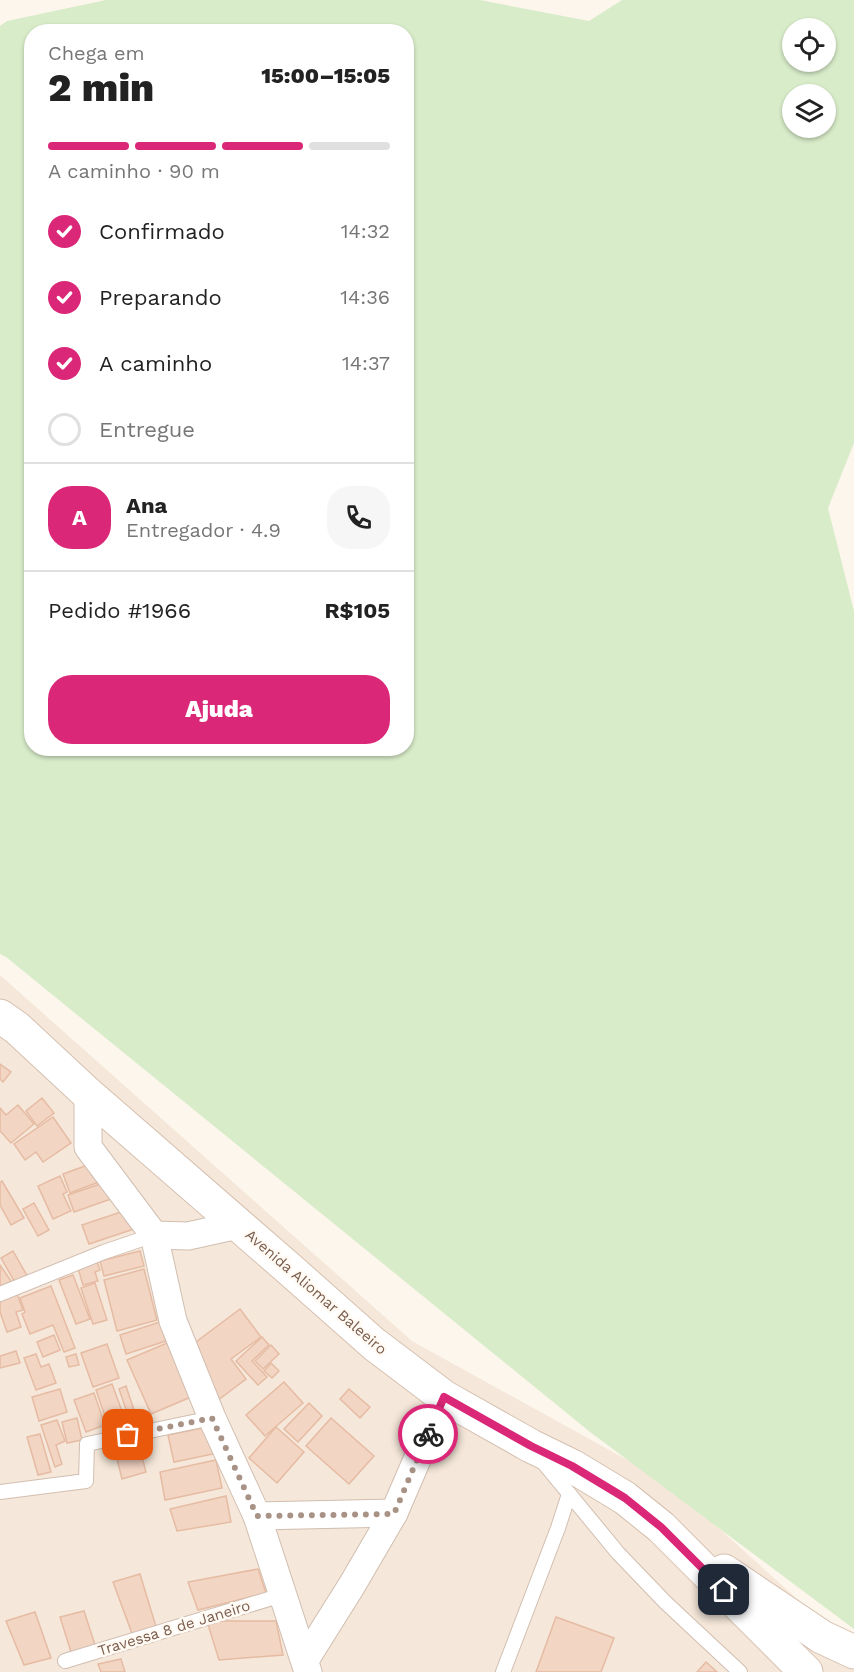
<!DOCTYPE html>
<html lang="pt">
<meta charset="utf-8">
<style>
:root{--surface:#fff;--page:#f6f6f6;--text:#222;--muted:#767676;--line:#e0e0e0;--accent:#db2777}
body{margin:0;font-family:"Work Sans",sans-serif;background:var(--page);color:var(--text);height:100vh;display:flex;flex-direction:column;font-size:22px;white-space:nowrap}
*{box-sizing:border-box;margin:0}
p{font-size:20px;color:var(--muted)}
.icon{flex:none;width:33px;height:33px;fill:none;stroke:currentColor;stroke-width:2;stroke-linecap:round;stroke-linejoin:round}
.map{position:relative;flex:1;overflow:hidden}
.side{position:absolute;left:24px;top:24px;width:390px;height:732px;display:flex;flex-direction:column;background:var(--surface);border-radius:24px;box-shadow:0 2px 4px #0004}
.side>*{flex:none}
.controls{position:absolute;left:782px;top:18px;display:grid;gap:12px}
.controls a{display:grid;place-items:center;width:54px;height:54px;border-radius:50%;background:var(--surface);box-shadow:0 2px 4px #0004;font-size:30px}
.pin{position:absolute;display:grid;place-items:center;width:51px;height:51px;color:#fff;margin:-26px;border-radius:12px;box-shadow:0 3px 9px #0006}
.courier{position:absolute;display:grid;place-items:center;width:60px;height:60px;margin:-30px;border:4px solid #db2777;border-radius:50%;background:#fff;color:#222;box-shadow:0 2px 8px #0007}
.overview em{font-style:normal;font-weight:800}
.overview div{display:flex;flex-direction:column-reverse}
.overview{display:flex;align-items:center;justify-content:space-between;height:102px;padding:0 24px}
h1{font-size:39px;font-weight:800;line-height:45px}
.bar{display:grid;grid-template-columns:repeat(4,1fr);gap:9px 6px;align-content:center;height:72px;padding:0 24px}
.bar i{height:8px;border-radius:4px;background:var(--line)}
.bar .selected{background:var(--accent)}
.bar p{grid-column:span 4}
.line{display:flex;align-items:center;gap:15px;padding:0 24px;border-top:2px solid var(--line)}
.line div{flex:1}
.round{display:grid;place-items:center;flex:none;width:63px;height:63px;border-radius:24px;background:var(--page)}
ol{padding:0 24px;list-style:none}
li{display:flex;align-items:center;gap:18px;height:66px}
li p{margin-inline-start:auto}
li .icon{padding:6px;border-radius:50%;background:var(--accent);color:#fff;stroke-width:4}
li:last-child{color:var(--muted)}
li i{width:33px;height:33px;border:3px solid var(--line);border-radius:50%}
.cta{display:flex;gap:12px;margin-top:auto;padding:12px 24px}
.cta a{flex:1;height:69px;border-radius:24px;background:var(--accent);color:#fff;font-size:24px;font-weight:800;line-height:69px;text-align:center}
.map>svg:first-child{display:block}
.residential{fill:#f5e8da}
.green{fill:#d8ecc9;fill-rule:evenodd}
.building{fill:#f3d5c3;stroke:#e6bba3;stroke-width:1.5}
.lines{fill:none;stroke-linecap:round;stroke-linejoin:round}
.lane-casing{stroke:#d1beb0;stroke-width:16}
.street-casing{stroke:#d1beb0;stroke-width:29}
.secondary-casing{stroke:#d6c0b0;stroke-width:35}
.lane{stroke:#fff;stroke-width:14}
.street{stroke:#fff;stroke-width:27}
.secondary{stroke:#fff;stroke-width:33}
.done{stroke:#a89285;stroke-width:6;stroke-dasharray:0 10.8}
.route{stroke:#db2777;stroke-width:8}
.labels{text-anchor:middle;dominant-baseline:central;stroke-width:5;stroke-linejoin:round;paint-order:stroke}
.street-label{font-size:15px;fill:#7a5c4d;stroke:#fffaf3}
</style>
<div class="map">
<svg width="854" height="1672" viewBox="0 0 854 1672">
<rect width="100%" height="100%" fill="#fdf6ec"/>
<path class="residential" d="M0 975 412 1341 669 1483 848 1645 854 1648V1672H0Z"/>
<path class="green" d="M106 0H480L589 21 622 0H854V443L828 508 854 611V1629L590 1432 6 957 0 954V26L7 21ZM792 28H825V62H792ZM32 32H406V748H32ZM792 94H825V128H792Z"/>
<g class="building">
<path d="M0 1064 11 1072 3 1082 0 1079Z"/>
<path d="M42 1098 54 1113 37 1126 26 1111Z"/>
<path d="M18 1105 34 1124 11 1143 0 1131V1108L6 1115Z"/>
<path d="M53 1117 71 1143 43 1162 36 1152 25 1160 14 1144Z"/>
<path d="M96 1162 104 1180 70 1193 63 1174Z"/>
<path d="M60 1176 67 1192 63 1194 71 1211 53 1219 38 1186Z"/>
<path d="M2 1181 24 1218 11 1225 0 1205V1182Z"/>
<path d="M106 1182 111 1199 74 1212 68 1195Z"/>
<path d="M34 1203 49 1230 38 1236 23 1209Z"/>
<path d="M127 1210 134 1229 89 1244 82 1225Z"/>
<path d="M13 1251 29 1279 17 1286 1 1258Z"/>
<path d="M140 1251 144 1266 104 1276 100 1261Z"/>
<path d="M97 1262 100 1270 95 1272 98 1281 83 1285 78 1268Z"/>
<path d="M0 1265 11 1281 2 1287 0 1285Z"/>
<path d="M144 1269 157 1320 117 1331 104 1280Z"/>
<path d="M73 1275 90 1319 76 1324 59 1280Z"/>
<path d="M95 1283 107 1320 93 1324 81 1288Z"/>
<path d="M51 1286 75 1348 64 1352 53 1325 30 1334 22 1314 25 1312 20 1298Z"/>
<path d="M17 1294 23 1310 16 1312 21 1327 7 1332 0 1312V1300Z"/>
<path d="M240 1309 261 1337 231 1359 246 1379 217 1401 188 1348Z"/>
<path d="M160 1322 166 1341 126 1354 120 1335Z"/>
<path d="M54 1335 60 1350 43 1357 37 1342Z"/>
<path d="M262 1337 269 1345 252 1361 267 1377 258 1385 236 1361Z"/>
<path d="M167 1343 191 1397 151 1414 127 1360Z"/>
<path d="M107 1344 119 1378 93 1387 81 1353Z"/>
<path d="M271 1345 279 1354 263 1369 255 1361Z"/>
<path d="M16 1351 20 1363 0 1368V1356Z"/>
<path d="M36 1354 41 1367 49 1364 56 1383 36 1390 24 1358Z"/>
<path d="M76 1354 79 1365 69 1367 66 1357Z"/>
<path d="M271 1363 279 1371 272 1378 264 1371Z"/>
<path d="M284 1382 303 1403 265 1436 246 1415Z"/>
<path d="M112 1384 125 1419 108 1425 96 1390Z"/>
<path d="M126 1386 139 1425 132 1427 119 1389Z"/>
<path d="M60 1389 67 1412 39 1421 32 1397Z"/>
<path d="M349 1389 370 1407 360 1418 340 1399Z"/>
<path d="M94 1393 105 1425 86 1432 74 1400Z"/>
<path d="M309 1403 322 1416 298 1442 284 1429Z"/>
<path d="M77 1418 82 1440 67 1443 62 1422Z"/>
<path d="M331 1418 374 1456 349 1484 306 1446Z"/>
<path d="M57 1420 65 1441 56 1445 62 1464 55 1467 41 1425Z"/>
<path d="M207 1427 213 1454 174 1462 168 1435Z"/>
<path d="M276 1427 304 1452 277 1483 249 1458Z"/>
<path d="M40 1434 51 1472 38 1475 27 1437Z"/>
<path d="M139 1445 146 1472 122 1479 115 1451Z"/>
<path d="M216 1460 222 1488 165 1500 160 1472Z"/>
<path d="M226 1496 231 1522 177 1531 170 1509Z"/>
<path d="M258 1569 266 1593 198 1610 188 1582Z"/>
<path d="M140 1574 157 1630 133 1636 113 1582Z"/>
<path d="M84 1611 96 1648 72 1655 60 1617Z"/>
<path d="M35 1612 51 1658 24 1665 6 1621Z"/>
<path d="M556 1617 614 1638 601 1672H536Z"/>
<path d="M207 1621H276L283 1655 219 1660Z"/>
<path d="M121 1659 125 1672H101L98 1664Z"/>
<path d="M706 1662 717 1672H697Z"/>
</g>
<g class="lines">
<g class="lane-casing">
<g id="lane">
<path d="M0 1294 104 1252 154 1235"/>
<path d="M543 1462 618 1553 665 1602 740 1672"/>
<path d="M0 1492 86 1481 87 1444 212 1418"/>
<path d="M65 1661 282 1595"/>
<path d="M503 1672 558 1528 569 1494"/>
</g>
</g>
<g class="street-casing">
<g id="street">
<path d="M88 1094V1147L154 1235 173 1321 212 1418 257 1516 308 1672"/>
<path d="M154 1235 188 1236 238 1225"/>
<path d="M257 1516 394 1513"/>
<path d="M305 1660 352 1585 394 1513 444 1397"/>
</g>
</g>
<g class="secondary-casing">
<g id="secondary">
<path d="M0 1016 17 1028 88 1094 287 1267 374 1344 444 1397 531 1446 572 1466 625 1498 661 1527 806 1672"/>
<path d="M724 1571 822 1637 854 1652"/>
</g>
</g>
<use href="#lane" class="lane"/>
<use href="#street" class="street"/>
<use href="#secondary" class="secondary"/>
</g>
<g class="lines">
<path class="done" d="M128 1435 212 1418 257 1516 394 1514 428 1434"/>
<path class="route" d="M428 1434 444 1397 531 1446 572 1466 625 1498 661 1527 724 1590"/>
</g>
<g class="labels">
<g class="street-label">
<text transform="translate(316 1292) rotate(41)">Avenida Aliomar Baleeiro</text>
<text transform="translate(174 1628) rotate(-17)">Travessa 8 de Janeiro</text>
</g>
</g>
</svg>
<div class="controls">
<a><svg class="icon" aria-label="locate" viewBox="0 0 24 24"><circle cx="12" cy="12" r="6"/><path d="M12 2v4M12 18v4M2 12h4M18 12h4"/></svg></a>
<a><svg class="icon" aria-label="layers" viewBox="0 0 24 24"><path d="M12 4l9 5-9 5-9-5zM3 14l9 5 9-5"/></svg></a>
</div>
<div class="pin" style="left:128px;top:1435px;background:#ea580c"><svg class="icon" aria-label="bag" viewBox="0 0 24 24"><path d="M5 8h14l-1 12H6zM9 8a3 3 0 0 1 6 0"/></svg></div>
<div class="pin" style="left:724px;top:1590px;background:#1f2937"><svg class="icon" aria-label="home" viewBox="0 0 24 24"><path d="M3 11l9-7 9 7M6 9v11h12V9"/></svg></div>
<div class="courier" style="left:428px;top:1434px"><svg class="icon" aria-label="bike" viewBox="0 0 24 24"><circle cx="6" cy="16" r="4"/><circle cx="18" cy="16" r="4"/><path d="M6 16l4-8h5l3 8M10 8l3 8H6M13 5h3"/></svg></div>
<section class="side">
<div class="overview"><div><h1>2 min</h1><p>Chega em</p></div><em>15:00–15:05</em></div>
<div class="bar"><i class="selected"></i><i class="selected"></i><i class="selected"></i><i></i><p>A caminho · 90 m</p></div>
<ol>
<li><svg class="icon" aria-label="check" viewBox="0 0 24 24"><path d="M5 12l5 5 9-10"/></svg>Confirmado<p>14:32</p></li>
<li><svg class="icon" aria-label="check" viewBox="0 0 24 24"><path d="M5 12l5 5 9-10"/></svg>Preparando<p>14:36</p></li>
<li><svg class="icon" aria-label="check" viewBox="0 0 24 24"><path d="M5 12l5 5 9-10"/></svg>A caminho<p>14:37</p></li>
<li><i></i>Entregue</li>
</ol>
<div class="line" style="height:108px"><b class="round" style="background:var(--accent);color:#fff">A</b><div><b>Ana</b><p>Entregador · 4.9</p></div><a class="round"><svg class="icon" aria-label="phone" viewBox="0 0 24 24"><path d="M5 4h4l2 5-3 2q2 4 5 5l2-3 5 2v4C11 20 4 13 5 4z"/></svg></a></div>
<div class="line" style="height:78px"><div>Pedido #1966</div><b>R$105</b></div>
<div class="cta"><a>Ajuda</a></div>
</section>
</div>
